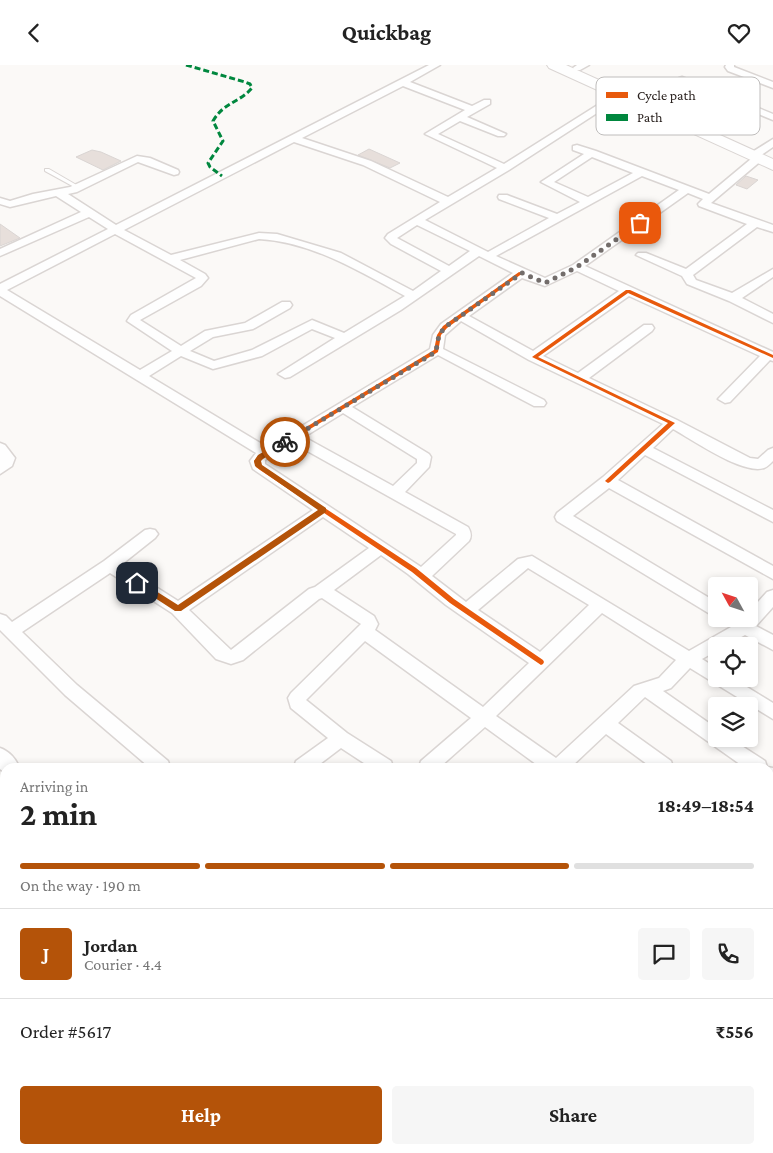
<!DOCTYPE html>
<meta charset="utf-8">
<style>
:root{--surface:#fff;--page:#f6f6f6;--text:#222;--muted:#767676;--line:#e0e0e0;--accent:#b45309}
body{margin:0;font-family:"Crimson Pro",serif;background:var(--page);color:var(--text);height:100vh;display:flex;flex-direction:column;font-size:19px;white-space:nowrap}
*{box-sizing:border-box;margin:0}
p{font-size:16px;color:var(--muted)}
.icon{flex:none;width:28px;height:28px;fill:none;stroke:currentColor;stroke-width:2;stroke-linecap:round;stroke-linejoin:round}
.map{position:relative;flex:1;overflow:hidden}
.details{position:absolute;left:0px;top:698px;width:774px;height:391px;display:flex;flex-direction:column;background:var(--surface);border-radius:15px 15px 0 0;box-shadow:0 2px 8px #0003}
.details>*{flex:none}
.needle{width:32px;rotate:310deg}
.fabs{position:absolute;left:708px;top:512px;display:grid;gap:10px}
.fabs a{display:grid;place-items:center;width:50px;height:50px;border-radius:5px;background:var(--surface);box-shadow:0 2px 8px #0003;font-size:25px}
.pin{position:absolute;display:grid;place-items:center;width:42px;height:42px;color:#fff;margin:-21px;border-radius:10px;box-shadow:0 2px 8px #0006}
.courier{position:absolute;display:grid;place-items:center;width:50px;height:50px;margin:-25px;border:4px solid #b45309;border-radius:50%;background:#fff;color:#222;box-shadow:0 1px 6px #0007}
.headline em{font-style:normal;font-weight:700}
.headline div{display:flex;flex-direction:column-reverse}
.headline{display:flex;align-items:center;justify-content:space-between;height:85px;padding:0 20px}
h1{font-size:32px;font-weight:700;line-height:38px}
.bar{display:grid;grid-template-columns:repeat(4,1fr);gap:8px 5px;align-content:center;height:60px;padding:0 20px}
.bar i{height:6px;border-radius:4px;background:var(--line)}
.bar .selected{background:var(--accent)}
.bar p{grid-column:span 4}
.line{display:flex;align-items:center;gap:12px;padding:0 20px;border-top:1px solid var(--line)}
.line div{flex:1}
.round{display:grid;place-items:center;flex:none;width:52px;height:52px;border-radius:5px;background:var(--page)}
.primary-button{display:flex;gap:10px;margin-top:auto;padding:10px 20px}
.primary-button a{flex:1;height:58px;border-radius:5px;background:var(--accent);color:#fff;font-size:20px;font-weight:700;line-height:58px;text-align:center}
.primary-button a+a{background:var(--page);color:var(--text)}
header{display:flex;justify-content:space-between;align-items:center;height:65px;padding:0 20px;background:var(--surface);font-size:22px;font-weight:700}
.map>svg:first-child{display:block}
.building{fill:#e7dfdb;stroke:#dad5d3}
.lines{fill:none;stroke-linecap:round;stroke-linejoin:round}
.lane-casing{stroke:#dad5d3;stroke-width:2}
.street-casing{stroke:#dad5d3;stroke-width:3}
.highway-casing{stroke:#dad5d3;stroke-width:2}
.lane{fill:#fefefe;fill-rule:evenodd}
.street{fill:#fefefe;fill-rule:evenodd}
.highway{fill:#fefefe;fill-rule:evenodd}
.quiet{stroke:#00873e;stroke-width:3;stroke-dasharray:6 3;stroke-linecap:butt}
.cycleway-casing{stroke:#fff;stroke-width:3}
.cycleway{fill:#e8590c;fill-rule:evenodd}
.route{fill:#b45309}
.done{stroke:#736d6b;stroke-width:5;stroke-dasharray:0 9}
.key{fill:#fff;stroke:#bfbdbc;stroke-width:1}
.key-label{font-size:14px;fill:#2a221f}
</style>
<header><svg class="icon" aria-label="back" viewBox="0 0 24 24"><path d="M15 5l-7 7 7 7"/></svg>Quickbag<svg class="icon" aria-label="heart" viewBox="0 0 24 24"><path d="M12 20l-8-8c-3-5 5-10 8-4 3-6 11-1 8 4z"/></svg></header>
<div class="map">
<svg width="773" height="1088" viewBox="0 0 773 1088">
<rect width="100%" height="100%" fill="#fbf9f7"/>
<g class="building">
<path d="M369 84 400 98 390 103 358 90Z"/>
<path d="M92 85 101 87 121 96 103 105 76 92Z"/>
<path d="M746 111 758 115 747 124 736 120Z"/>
<path d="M0 159 20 173 0 181Z"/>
</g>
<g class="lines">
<g class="lane-casing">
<path id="lane" d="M45 104H49L80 122 76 123 45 106Z"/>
</g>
<g class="street-casing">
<g id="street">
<path d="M429 0H440L410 17 472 41 484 35H490V39L467 52 506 69 504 71H498L460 56 438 69 504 99 623 24 626 23 631 26 509 105 425 155 488 187 549 153 499 134 498 132 499 130H507L557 149 580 137 541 117 584 89 573 85V81L577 80 596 86 709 129 751 94 748 91 749 89 773 74V82L760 91 763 93 762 95 711 138 773 160V167L757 162 693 210 696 215 732 228 773 204V212L742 233 773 249V258L729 236 687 219 682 211 636 190 638 188H646L686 204 747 159 699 141 698 139 703 134 688 128 585 201 773 287V296L770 295 730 337 725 338 718 334 760 291 629 231 543 291 578 308 644 260H652L654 263 652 266 589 313 677 355 750 393 758 394 768 385 773 383V396C770 399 767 402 764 403 743 410 693 375 673 364L653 383 773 445V457L645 390 618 415 773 501V514L609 423 573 451 716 537V551L710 549 557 456 555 452 557 448 603 412 663 359 529 295 461 256 445 270 443 284 544 335 546 338 544 341H534L438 290 352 342 429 389 431 392 429 402 405 427 468 462C471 467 472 471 469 476L432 511 466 537 518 494 532 491 689 586 731 562 725 558 723 554H749V547L767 527 773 525V542L756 561 773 570V585L745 570 725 581H716V586L702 594 716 603V614H734L773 638V654L690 603 671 623 663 626 716 663V674H731L765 696 767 702H744L645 632 618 658 671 696 673 702H651L606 669 571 702H540L485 662 440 702H419L421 696 471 653 365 576 306 635 347 668 391 696 393 702H370L341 683 316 702H294L296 696 328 673 291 643 288 633 291 628 361 559 322 533 319 534 243 595 231 599 216 594 172 548 110 508 22 567 77 620 168 696 170 702H149L65 630 0 565V549L6 551 12 557 104 496 145 465 150 464 155 465 158 469 155 473 121 500 178 536 313 445 253 404 250 396 256 388 0 231V219L108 164 89 152 0 191V184L81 147 56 131 10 142 0 139V133L10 136 33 129 70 122 137 91 150 93 178 105 179 107 178 109 174 110 138 97 77 127 68 129 116 160ZM403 21 465 45 425 69 497 103 448 132 371 96 302 73ZM294 77 363 100 440 137 388 169 385 173 391 179 441 206 413 226 341 188 277 169 259 168 171 190 124 165ZM592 92 633 108 588 132 554 117ZM642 111 679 125 573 200 545 213 496 191ZM417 160 470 186 449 201 397 173ZM115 169 196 213 131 250 127 256 172 286 140 305 7 225ZM259 174C312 177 359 206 405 231L344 268 312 255 252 285 214 296 190 286 213 272 253 264 290 243 292 240 290 237H282L245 258 205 266 181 281 140 255 201 221 208 213 205 209 180 195ZM479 191 513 208 441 259 433 270 430 284 267 382 149 311 181 291 213 304 262 291 312 264 335 273 278 309 285 313 290 312 401 245ZM577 206 619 226 533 286 469 251 522 213 545 221ZM343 348 417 394V398L393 421 304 372ZM293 378 456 469V470L421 502 265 399V395ZM323 452 369 483 315 522 309 524 231 585 189 545ZM381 490 408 509 446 540 529 598 483 642 375 565 378 559 374 551 334 525ZM528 503 589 540 540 587 478 545ZM602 548 676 595 659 613 634 621 556 693 496 651Z"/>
<path d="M577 0H589L580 5H574L573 3Z"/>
<path d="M726 0H734V2L773 17V23L728 6 725 2Z"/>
<path d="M682 12 773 49V55L679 17V13Z"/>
<path d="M0 378 5 380 15 393 12 401 0 409Z"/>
<path d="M0 683C9 686 16 694 19 702H5V708L0 704Z"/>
<path d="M767 702 773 703V721L769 720Z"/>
<path d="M769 771 773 773V792L769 790Z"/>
<path d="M0 837 5 839V864L0 862Z"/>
<path d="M769 870 773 871V894L769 893Z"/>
<path d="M773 952V977L769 979V954Z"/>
<path d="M158 1084H183L185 1088H160Z"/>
<path d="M309 1084H335L333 1088H307Z"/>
<path d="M343 1084H368L370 1088H345Z"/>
<path d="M498 1084H523L525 1088H500Z"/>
<path d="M656 1084H681L683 1088H658Z"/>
</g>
</g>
<g class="highway-casing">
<path id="highway" d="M547 0H566L773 94V105L549 3Z"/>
</g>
<use href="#lane" class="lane"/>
<use href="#street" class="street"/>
<use href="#highway" class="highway"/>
<path class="quiet" d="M186 0 245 17 250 19 252 23C239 38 224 37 213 56L223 76 208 98 210 102 222 111"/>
<g class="cycleway-casing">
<g id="cycleway">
<path d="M519 207 523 208 447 263 441 270 438 287 262 393 260 396 261 400 264 403 416 503 454 534 543 595 544 597 543 599 541 600 450 538 412 507 260 405 256 402 254 396 258 391 434 285 437 270 443 261Z"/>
<path d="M626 225H630L773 290V293L628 228 538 292 675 358 610 417 608 418 605 416 606 415 668 358 532 292Z"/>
</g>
</g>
<use href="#cycleway" class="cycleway"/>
</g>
<path class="route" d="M282 376 288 377 263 394 261 396 262 400 326 443V447L181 546H175L135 520V516H140L178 540 318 445 255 401 254 396 258 390Z"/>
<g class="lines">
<path class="done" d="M285 377 434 288 436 286 439 270 445 262 522 208 545 218 577 202 640 158"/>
</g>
<rect x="596" y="12" width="164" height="58" rx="8" class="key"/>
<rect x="606" y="27" width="22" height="6" fill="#e8590c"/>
<rect x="606" y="49" width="22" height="7" fill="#00873e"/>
<g class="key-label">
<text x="637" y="35">Cycle path</text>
<text x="637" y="57">Path</text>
</g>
</svg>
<div class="fabs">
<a><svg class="needle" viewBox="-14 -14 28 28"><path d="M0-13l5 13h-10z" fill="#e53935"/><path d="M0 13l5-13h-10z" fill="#767676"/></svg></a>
<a><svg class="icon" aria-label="locate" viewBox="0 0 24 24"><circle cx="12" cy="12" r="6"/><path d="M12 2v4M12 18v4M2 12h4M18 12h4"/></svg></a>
<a><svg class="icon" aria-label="layers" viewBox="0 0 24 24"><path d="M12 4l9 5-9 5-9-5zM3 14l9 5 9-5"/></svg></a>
</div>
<div class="pin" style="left:640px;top:158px;background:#ea580c"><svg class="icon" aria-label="bag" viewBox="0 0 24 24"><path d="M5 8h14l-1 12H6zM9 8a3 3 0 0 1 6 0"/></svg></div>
<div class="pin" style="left:137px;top:518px;background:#1f2937"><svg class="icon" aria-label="home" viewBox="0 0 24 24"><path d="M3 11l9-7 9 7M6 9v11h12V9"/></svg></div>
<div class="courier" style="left:285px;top:377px"><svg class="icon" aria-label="bike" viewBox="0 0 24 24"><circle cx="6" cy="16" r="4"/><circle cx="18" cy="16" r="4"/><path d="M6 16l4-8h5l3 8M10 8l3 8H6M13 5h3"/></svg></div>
<section class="details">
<div class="headline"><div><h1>2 min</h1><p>Arriving in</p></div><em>18:49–18:54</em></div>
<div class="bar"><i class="selected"></i><i class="selected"></i><i class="selected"></i><i></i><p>On the way · 190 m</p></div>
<div class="line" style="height:90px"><b class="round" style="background:var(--accent);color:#fff">J</b><div><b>Jordan</b><p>Courier · 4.4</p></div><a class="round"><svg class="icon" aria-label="chat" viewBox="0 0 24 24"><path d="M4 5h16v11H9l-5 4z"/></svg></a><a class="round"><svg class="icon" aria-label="phone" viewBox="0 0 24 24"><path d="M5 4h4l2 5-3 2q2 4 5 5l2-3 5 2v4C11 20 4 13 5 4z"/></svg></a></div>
<div class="line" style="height:65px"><div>Order #5617</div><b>₹556</b></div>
<div class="primary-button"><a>Help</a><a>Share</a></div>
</section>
</div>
